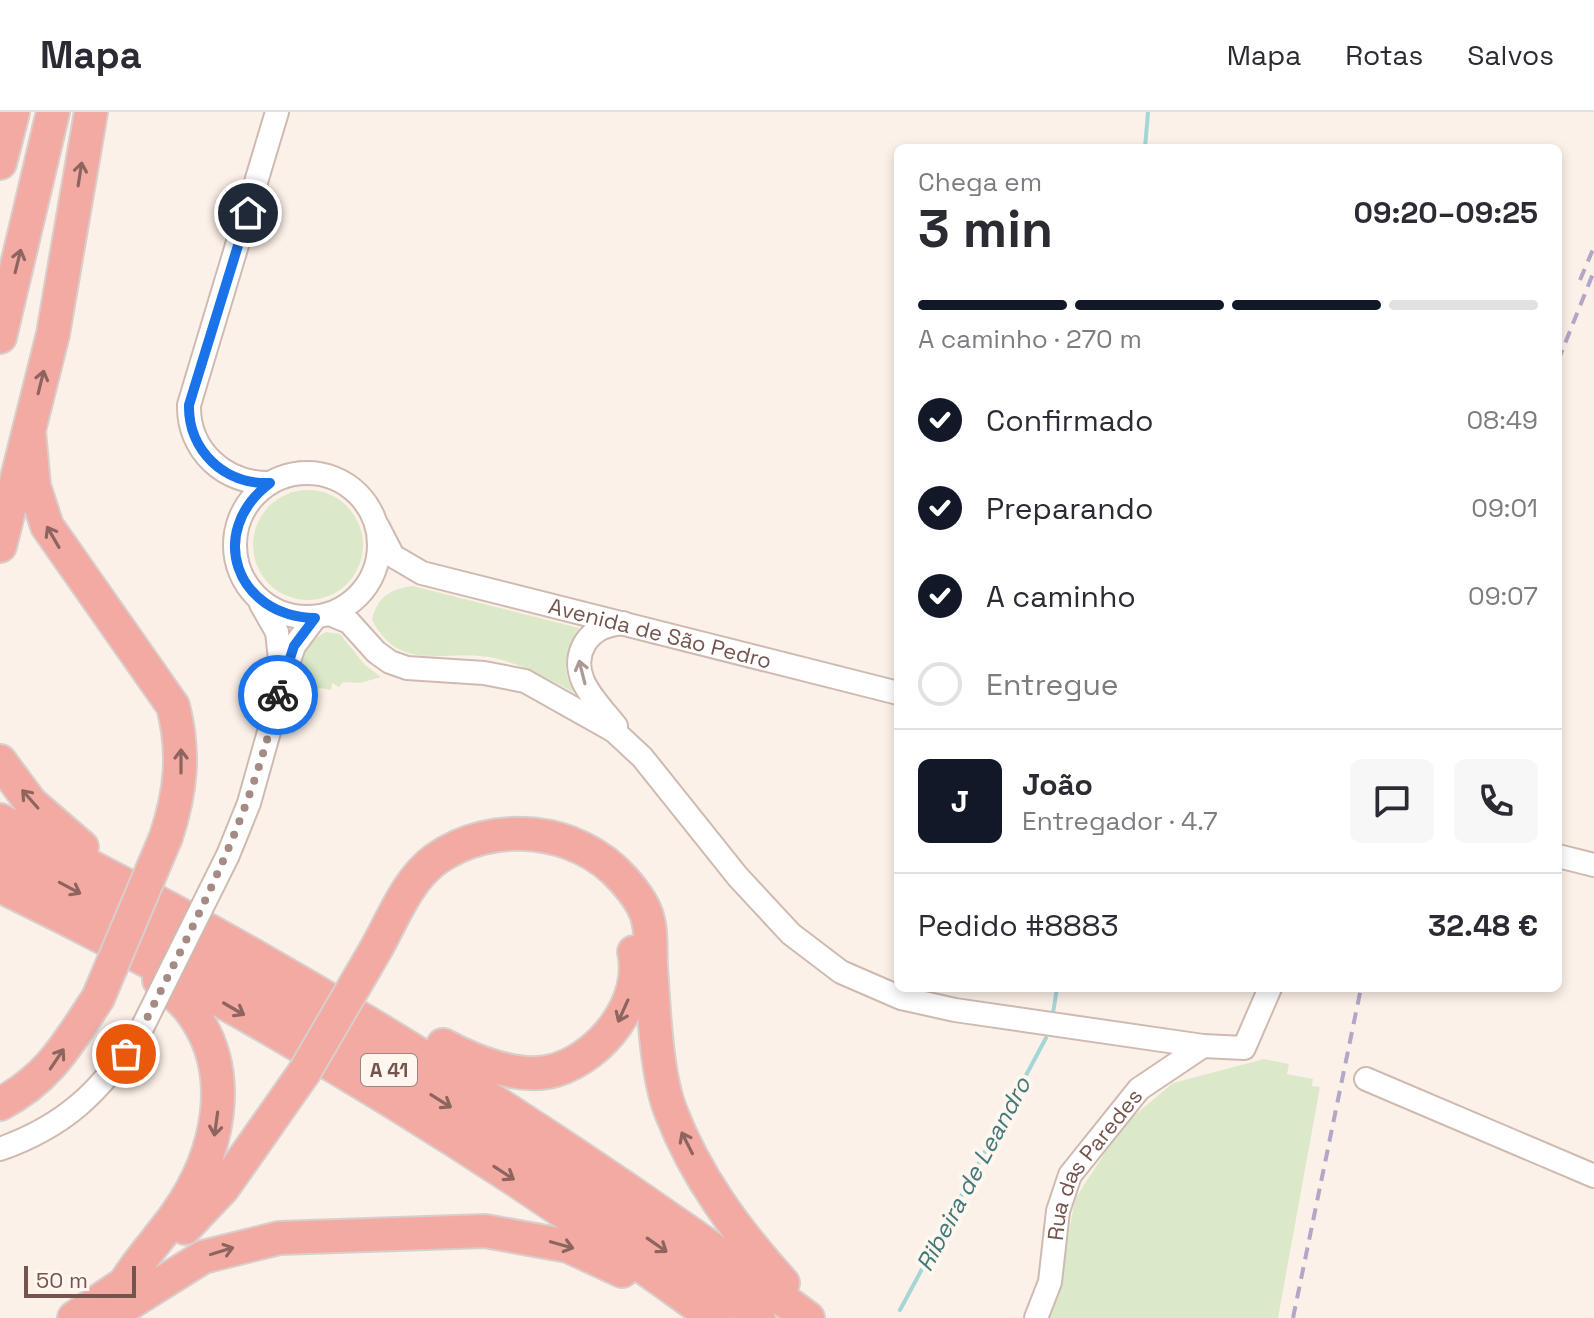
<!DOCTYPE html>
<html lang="pt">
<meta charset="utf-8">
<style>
:root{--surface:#fff;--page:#f7f7f7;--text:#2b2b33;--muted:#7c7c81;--line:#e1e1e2;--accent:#111827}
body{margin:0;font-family:"Space Grotesk",sans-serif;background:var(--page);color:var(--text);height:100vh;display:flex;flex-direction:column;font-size:30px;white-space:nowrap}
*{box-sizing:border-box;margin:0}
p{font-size:26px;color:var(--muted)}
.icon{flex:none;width:44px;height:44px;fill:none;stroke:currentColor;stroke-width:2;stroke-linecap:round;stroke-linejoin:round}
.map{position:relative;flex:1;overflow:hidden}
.panel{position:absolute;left:894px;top:32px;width:668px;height:848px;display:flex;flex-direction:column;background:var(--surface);border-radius:12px;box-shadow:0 4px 12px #0003}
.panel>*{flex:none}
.scale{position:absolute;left:24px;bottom:20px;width:112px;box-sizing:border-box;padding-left:8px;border:4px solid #75544d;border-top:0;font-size:22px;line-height:28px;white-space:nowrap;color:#75544d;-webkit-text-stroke:6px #fef6ef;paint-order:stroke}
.pin{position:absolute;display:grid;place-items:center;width:68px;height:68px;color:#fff;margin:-34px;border:4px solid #fff;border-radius:50%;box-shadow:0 2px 8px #0007}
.courier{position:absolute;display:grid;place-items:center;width:80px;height:80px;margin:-40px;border:6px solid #1a73e8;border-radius:50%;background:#fff;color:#222;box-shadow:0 2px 10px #0007}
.overview em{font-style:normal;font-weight:800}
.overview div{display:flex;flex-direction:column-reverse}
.overview{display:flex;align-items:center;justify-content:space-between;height:136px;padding:0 24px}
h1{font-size:52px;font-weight:800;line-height:60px}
.bar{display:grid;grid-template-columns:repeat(4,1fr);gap:12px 8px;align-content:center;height:96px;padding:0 24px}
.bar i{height:10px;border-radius:6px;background:var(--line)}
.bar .selected{background:var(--accent)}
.bar p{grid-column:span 4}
.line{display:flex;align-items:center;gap:20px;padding:0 24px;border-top:2px solid var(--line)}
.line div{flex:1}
.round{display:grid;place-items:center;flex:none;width:84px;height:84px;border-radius:12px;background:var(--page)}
ol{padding:0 24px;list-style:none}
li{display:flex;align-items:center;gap:24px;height:88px}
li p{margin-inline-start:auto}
li .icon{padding:8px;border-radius:50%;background:var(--accent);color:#fff;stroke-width:4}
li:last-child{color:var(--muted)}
li i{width:44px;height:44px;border:4px solid var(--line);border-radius:50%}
header{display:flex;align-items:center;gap:48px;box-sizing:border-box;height:112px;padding:0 40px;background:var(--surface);border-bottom:2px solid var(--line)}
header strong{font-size:38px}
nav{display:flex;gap:44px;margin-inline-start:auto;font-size:28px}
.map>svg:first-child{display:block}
.green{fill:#dbe9c8}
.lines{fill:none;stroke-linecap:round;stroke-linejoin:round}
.stream{stroke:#a4d6d5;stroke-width:4}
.minor-casing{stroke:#cfbab1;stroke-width:26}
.highway-casing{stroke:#d8cfcd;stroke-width:36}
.minor{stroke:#fff;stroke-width:22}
.highway{stroke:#f3aaa3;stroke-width:32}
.rail{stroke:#b2a7c6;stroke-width:4;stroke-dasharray:12 8;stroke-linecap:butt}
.minor-bridge-casing{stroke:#cfbab1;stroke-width:26;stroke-linecap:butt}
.highway-bridge-casing{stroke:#d8cfcd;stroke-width:36;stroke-linecap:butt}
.minor-bridge{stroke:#fff;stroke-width:22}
.highway-bridge{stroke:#f3aaa3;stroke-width:32}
.oneway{stroke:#8e655e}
.oneway2{stroke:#ac9894}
.done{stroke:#a48b84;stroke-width:8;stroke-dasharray:0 14.4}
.route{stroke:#1a73e8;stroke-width:10}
.labels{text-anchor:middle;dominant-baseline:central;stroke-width:8;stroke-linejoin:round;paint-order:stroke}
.shield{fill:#fef6ef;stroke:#9e857e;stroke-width:2}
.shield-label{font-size:20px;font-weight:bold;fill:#75544d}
.street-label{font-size:22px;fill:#75544d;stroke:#fef6ef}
.water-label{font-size:24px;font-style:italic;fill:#417978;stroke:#fef6ef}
</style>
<header>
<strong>Mapa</strong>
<nav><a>Mapa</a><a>Rotas</a><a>Salvos</a></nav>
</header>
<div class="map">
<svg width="1594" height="1206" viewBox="0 0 1594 1206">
<rect width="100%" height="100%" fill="#fcf1e9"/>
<g class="green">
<circle cx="308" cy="433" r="55"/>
<path d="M413 474 579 516C566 541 559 555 575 581 550 568 522 552 494 546 445 536 401 563 372 508 377 485 390 477 413 474Z"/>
<path d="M326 520 340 522 365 553 381 565 360 571 343 570 339 575 332 571 331 578 320 576 294 583C299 557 300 532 326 520Z"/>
<path d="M1264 947 1289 952 1287 962 1313 967 1312 974 1320 975 1278 1206H1047L1057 1183 1075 1087 1123 1013 1173 971Z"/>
</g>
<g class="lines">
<g class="stream">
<path d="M1145 36 1148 0"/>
<path d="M1053 901 1057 876"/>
<path d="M900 1198 1046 926"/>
</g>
<g class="minor-casing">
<g id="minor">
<circle cx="307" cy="433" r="72"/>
<path d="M270 371C224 372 188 338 189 293L277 0"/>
<path id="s1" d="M378 415 393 444 422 461 898 581"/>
<path d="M261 492 277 520 281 556"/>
<path d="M330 502 349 510 376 540 390 550 407 556 484 561 525 569 614 619 642 645 738 765 791 822 841 860 901 886 955 898 1203 934 1244 936 1270 876"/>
<path d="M616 614C597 590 566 563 585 531 594 517 606 513 623 511"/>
<path d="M228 743 249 691 288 552 294 534 315 506"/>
<path d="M1558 744 1594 753"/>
<path d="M1366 967 1594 1064"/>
<path d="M0 1037C65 1014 98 981 137 926"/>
<path id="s2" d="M1036 1206 1050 1170 1058 1099 1070 1063 1139 977 1203 934"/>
</g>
</g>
<g class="highway-casing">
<g id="highway">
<path d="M0 51 13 0"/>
<path d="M0 225 53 0"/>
<path d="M29 319 34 374 47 414 173 594C185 641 181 679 166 725"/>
<path d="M0 434 53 222 91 0"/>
<path d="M0 649 31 691 82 735"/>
<path d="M0 708C285 850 552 1017 808 1206"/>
<path d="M0 741C266 873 518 1032 759 1206"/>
<path d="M0 774C250 895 490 1042 714 1206"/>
<path d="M376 837C393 807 407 768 436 747 493 707 577 715 623 767 632 777 645 794 648 808 652 822 650 841 651 856 654 896 656 963 671 1000 696 1065 737 1120 783 1171"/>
<path d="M443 933C473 949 520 969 556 958 602 944 645 889 634 840"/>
<path d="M0 992C50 966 68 931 98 886"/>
<path d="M185 1116 223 1076 305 959"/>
<path d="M125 1171C140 1146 159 1127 176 1103 218 1044 238 960 190 898 182 887 169 878 159 868"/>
<path d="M74 1206 121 1174"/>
<path d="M106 1206 203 1145 279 1126 485 1119 568 1134 622 1159"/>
</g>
</g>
<use href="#minor" class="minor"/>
<use href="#highway" class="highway"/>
<g class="rail">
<path d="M1580 168 1594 135"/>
<path d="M1558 249 1594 159"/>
<path d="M1293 1206 1361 876"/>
</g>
<g class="minor-bridge-casing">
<path id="minor-bridge" d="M137 926 228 743"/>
</g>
<g class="highway-bridge-casing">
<g id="highway-bridge">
<path d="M98 886 166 725"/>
<path d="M305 959 376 837"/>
</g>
</g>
<use href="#minor-bridge" class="minor-bridge"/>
<use href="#highway-bridge" class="highway-bridge"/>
</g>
<defs><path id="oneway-shaft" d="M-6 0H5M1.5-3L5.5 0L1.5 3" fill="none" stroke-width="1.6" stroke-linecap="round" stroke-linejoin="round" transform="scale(2)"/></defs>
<g class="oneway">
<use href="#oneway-shaft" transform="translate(80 62) rotate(-81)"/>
<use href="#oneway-shaft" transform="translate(18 149) rotate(-76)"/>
<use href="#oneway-shaft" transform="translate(41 270) rotate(-76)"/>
<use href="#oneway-shaft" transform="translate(53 425) rotate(-120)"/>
<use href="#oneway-shaft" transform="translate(181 649) rotate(-90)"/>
<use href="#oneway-shaft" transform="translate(30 687) rotate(-131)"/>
<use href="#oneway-shaft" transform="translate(70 776) rotate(28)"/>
<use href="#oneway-shaft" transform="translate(234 897) rotate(30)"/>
<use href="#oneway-shaft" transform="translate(623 899) rotate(114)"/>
<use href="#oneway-shaft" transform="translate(57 947) rotate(-56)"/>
<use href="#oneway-shaft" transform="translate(441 989) rotate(32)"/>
<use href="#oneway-shaft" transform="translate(216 1012) rotate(98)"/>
<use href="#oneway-shaft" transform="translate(687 1031) rotate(-117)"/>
<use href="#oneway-shaft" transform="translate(504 1061) rotate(33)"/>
<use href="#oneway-shaft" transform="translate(562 1133) rotate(16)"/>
<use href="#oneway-shaft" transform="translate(657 1133) rotate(35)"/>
<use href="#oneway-shaft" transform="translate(222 1139) rotate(-17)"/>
</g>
<use class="oneway2" href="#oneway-shaft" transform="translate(582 560) rotate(-104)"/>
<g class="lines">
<path class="done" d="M126 942 137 926C193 814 252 706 278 583"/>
<path class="route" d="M248 101 189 293C188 338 224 373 270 371 206 419 235 504 315 506L294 534 278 583"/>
</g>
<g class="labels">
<rect class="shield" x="361" y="942" width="56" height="32" rx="6"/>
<g class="shield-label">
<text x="389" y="958">A 41</text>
</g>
<g class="street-label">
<text stroke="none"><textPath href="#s1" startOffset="312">Avenida de São Pedro</textPath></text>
<text stroke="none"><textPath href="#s2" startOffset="168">Rua das Paredes</textPath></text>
</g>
<g class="water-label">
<text transform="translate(973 1062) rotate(-62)">Ribeira de Leandro</text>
</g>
</g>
</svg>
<div class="scale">50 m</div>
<div class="pin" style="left:126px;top:942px;background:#ea580c"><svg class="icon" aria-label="bag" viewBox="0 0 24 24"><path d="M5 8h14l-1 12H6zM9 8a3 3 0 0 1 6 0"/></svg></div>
<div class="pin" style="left:248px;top:101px;background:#1f2937"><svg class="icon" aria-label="home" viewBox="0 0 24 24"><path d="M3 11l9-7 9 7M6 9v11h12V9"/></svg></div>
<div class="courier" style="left:278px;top:583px"><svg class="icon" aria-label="bike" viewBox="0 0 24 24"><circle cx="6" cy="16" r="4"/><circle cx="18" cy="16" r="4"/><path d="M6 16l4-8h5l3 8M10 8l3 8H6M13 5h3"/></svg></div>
<section class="panel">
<div class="overview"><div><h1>3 min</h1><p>Chega em</p></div><em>09:20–09:25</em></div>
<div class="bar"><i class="selected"></i><i class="selected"></i><i class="selected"></i><i></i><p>A caminho · 270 m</p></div>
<ol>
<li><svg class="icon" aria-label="check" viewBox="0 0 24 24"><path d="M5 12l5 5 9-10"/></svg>Confirmado<p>08:49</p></li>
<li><svg class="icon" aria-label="check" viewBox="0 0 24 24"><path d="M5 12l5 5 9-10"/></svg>Preparando<p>09:01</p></li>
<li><svg class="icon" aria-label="check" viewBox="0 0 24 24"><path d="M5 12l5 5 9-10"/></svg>A caminho<p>09:07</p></li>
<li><i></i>Entregue</li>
</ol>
<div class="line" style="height:144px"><b class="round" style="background:var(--accent);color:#fff">J</b><div><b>João</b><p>Entregador · 4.7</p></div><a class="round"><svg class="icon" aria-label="chat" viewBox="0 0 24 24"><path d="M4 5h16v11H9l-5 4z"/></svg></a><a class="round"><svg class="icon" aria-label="phone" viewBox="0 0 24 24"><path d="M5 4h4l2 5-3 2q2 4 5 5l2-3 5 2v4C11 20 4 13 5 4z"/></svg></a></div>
<div class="line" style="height:104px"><div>Pedido #8883</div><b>32.48 €</b></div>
</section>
</div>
